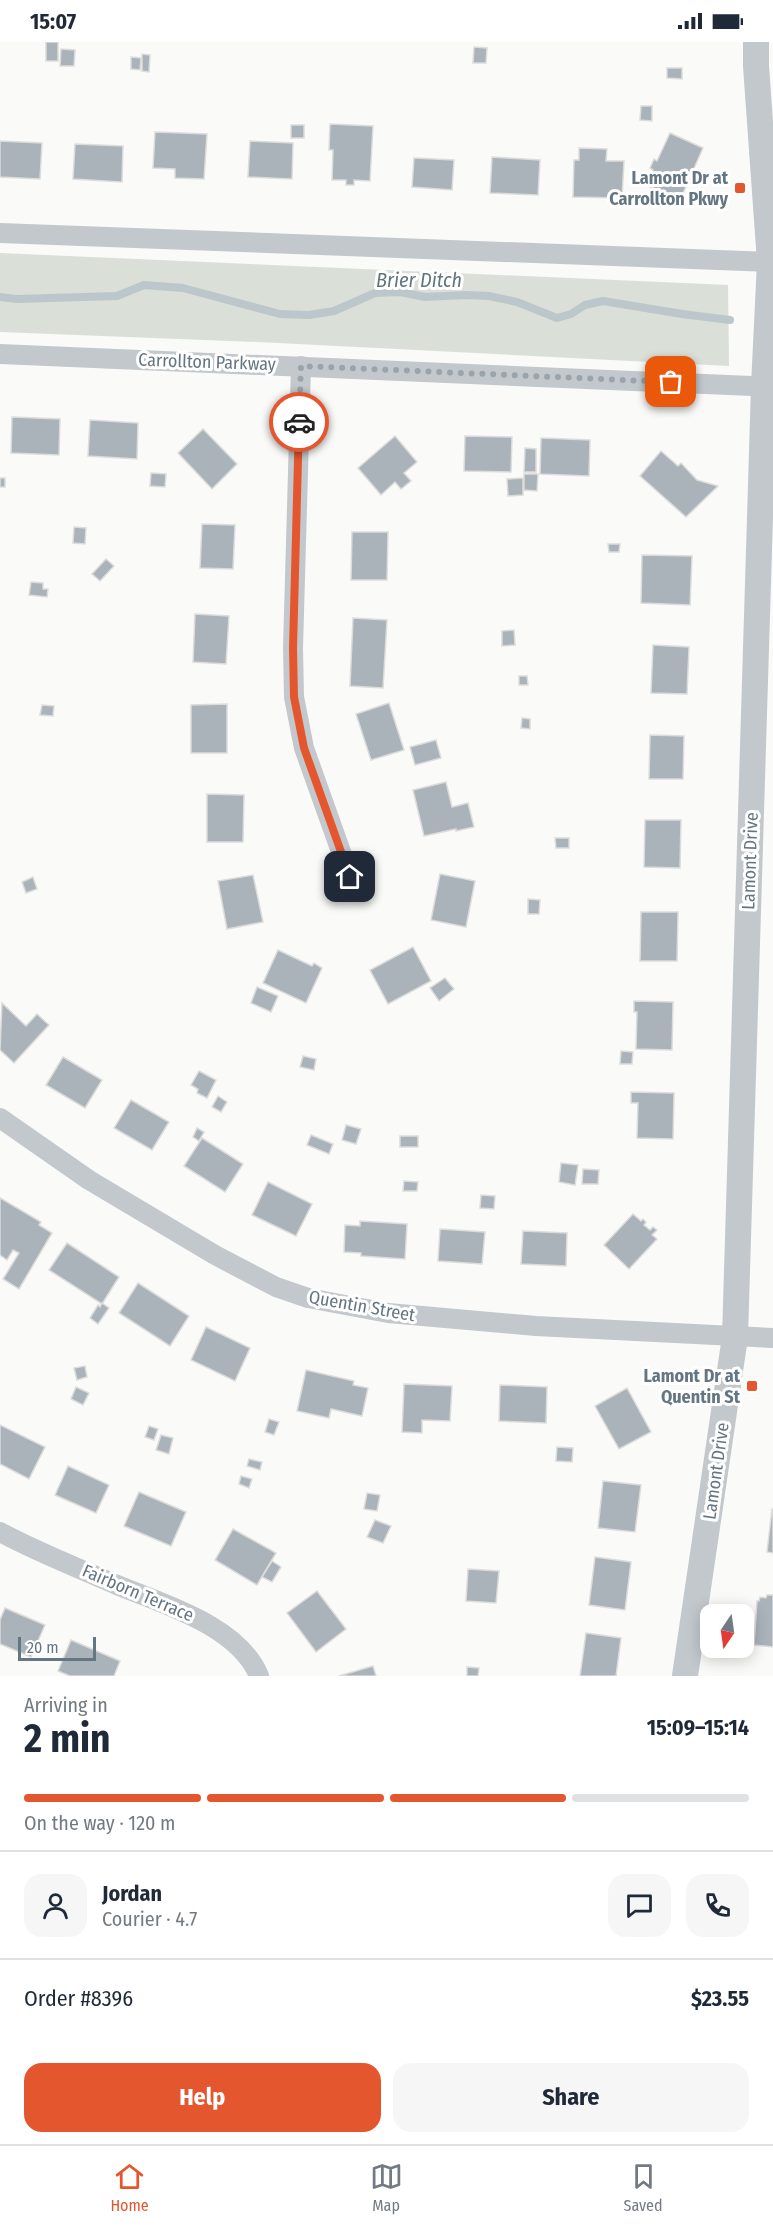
<!DOCTYPE html>
<meta charset="utf-8">
<style>
:root{--surface:#fff;--page:#f6f6f7;--text:#1f2937;--muted:#747a83;--line:#e0e1e3;--accent:#e4572e}
body{margin:0;font-family:"Fira Sans Condensed",sans-serif;background:var(--page);color:var(--text);height:100vh;display:flex;flex-direction:column;font-size:22px;white-space:nowrap}
*{box-sizing:border-box;margin:0}
p{font-size:20px;color:var(--muted)}
.icon{flex:none;width:33px;height:33px;fill:none;stroke:currentColor;stroke-width:2;stroke-linecap:round;stroke-linejoin:round}
.map{position:relative;height:1634px;overflow:hidden}
.details{display:flex;flex-direction:column;background:var(--surface);flex:1}
.details>*{flex:none}
.needle{width:39px;rotate:193deg}
.buttons{position:absolute;left:700px;top:1562px;display:grid;gap:12px}
.buttons a{display:grid;place-items:center;width:54px;height:54px;border-radius:12px;background:var(--surface);box-shadow:0 3px 15px #0003;font-size:30px}
.scale{position:absolute;left:18px;bottom:15px;width:78px;box-sizing:border-box;padding-left:6px;border:3px solid #657683;border-top:0;font-size:16px;line-height:21px;white-space:nowrap;color:#657683;-webkit-text-stroke:4px #fff;paint-order:stroke}
.pin{position:absolute;display:grid;place-items:center;width:51px;height:51px;color:#fff;margin:-26px;border-radius:12px;box-shadow:0 3px 9px #0006}
.courier{position:absolute;display:grid;place-items:center;width:60px;height:60px;margin:-30px;border:4px solid #e4572e;border-radius:50%;background:#fff;color:#222;box-shadow:0 2px 8px #0007}
.overview em{font-style:normal;font-weight:700}
.overview div{display:flex;flex-direction:column-reverse}
.overview{display:flex;align-items:center;justify-content:space-between;height:102px;padding:0 24px}
h1{font-size:39px;font-weight:700;line-height:45px}
.bar{display:grid;grid-template-columns:repeat(4,1fr);gap:9px 6px;align-content:center;height:72px;padding:0 24px}
.bar i{height:8px;border-radius:4px;background:var(--line)}
.bar .selected{background:var(--accent)}
.bar p{grid-column:span 4}
.line{display:flex;align-items:center;gap:15px;padding:0 24px;border-top:2px solid var(--line)}
.line div{flex:1}
.round{display:grid;place-items:center;flex:none;width:63px;height:63px;border-radius:18px;background:var(--page)}
.primary-button{display:flex;gap:12px;margin-top:auto;padding:12px 24px}
.primary-button a{flex:1;height:69px;border-radius:18px;background:var(--accent);color:#fff;font-size:24px;font-weight:700;line-height:69px;text-align:center}
.primary-button a+a{background:var(--page);color:var(--text)}
.status{display:flex;justify-content:space-between;align-items:center;height:42px;padding:0 30px;background:var(--surface);direction:ltr}
.status svg{height:16px;fill:currentColor}
.tabs{display:flex;justify-content:space-around;align-items:center;height:84px;border-top:2px solid var(--line);background:var(--surface);font-size:16px;color:var(--muted)}
.tabs a{display:grid;justify-items:center;gap:3px}
.tabs .selected{color:var(--accent)}
.map>svg:first-child{display:block}
.green{fill:#dadfd7}
.lines{fill:none;stroke-linecap:round;stroke-linejoin:round}
.stream{stroke:#bbc7cb;stroke-width:8}
.building{fill:#aab3b9;stroke:#dcdcda;stroke-width:1.5}
.minor{stroke:#c3c8cc;stroke-width:20}
.tertiary{stroke:#c3c8cc;stroke-width:26}
.done{stroke:#99a4ac;stroke-width:6;stroke-dasharray:0 10.8}
.route{stroke:#e4572e;stroke-width:8}
.poi-dot{fill:#e4572e;stroke:#fff;stroke-width:2}
.labels{text-anchor:middle;dominant-baseline:central;stroke-width:6;stroke-linejoin:round;paint-order:stroke}
.poi-label{font-size:18px;font-weight:bold;fill:#657683;stroke:#fff;text-anchor:end}
.street-label{font-size:18px;fill:#657683;stroke:#fff}
.water-label{font-size:20px;font-style:italic;fill:#60757c;stroke:#fff}
</style>
<div class="status"><b>15:07</b><svg viewBox="0 0 49 12"><path d="M0 12V9h3v3zM5 12V6h3v6zM10 12V3h3v9zM15 12V0h3v12zM26 1h20v11H26zM47 4h2v5h-2z"/></svg></div>
<div class="map">
<svg width="773" height="1634" viewBox="0 0 773 1634">
<rect width="100%" height="100%" fill="#fafaf8"/>
<path class="green" d="M0 211 728 243 729 324 258 300 0 290Z"/>
<g class="lines">
<path class="stream" d="M0 255 16 257 117 254 144 243 183 246 280 272 309 273 334 269 375 251 400 250 425 255 466 253 489 254 517 260 557 276 571 272 585 263 603 259 682 272 730 278"/>
</g>
<g class="building">
<rect x="46" y="0" width="12" height="19"/>
<path d="M474 5 487 6 486 21H473Z"/>
<path d="M61 7 75 8 74 24H60Z"/>
<path d="M142 12 150 13 149 30 142 29Z"/>
<path d="M131 15 141 16 140 28 131 27Z"/>
<path d="M667 26H682V37L667 36Z"/>
<path d="M641 64H652V79L640 78Z"/>
<path d="M330 82 373 84 370 139 354 138V143H346V138H332L333 108H329Z"/>
<rect x="291" y="83" width="13" height="13"/>
<path d="M155 90 207 92 204 137 175 136V127L153 126Z"/>
<path d="M670 91 703 106 680 158 646 143 653 128 650 126 654 117 657 119Z"/>
<path d="M0 99 42 101 40 137 0 135Z"/>
<path d="M250 99 293 101 292 137 248 135Z"/>
<path d="M75 102 123 104 122 140 73 137Z"/>
<path d="M579 106 607 107 606 119H624L622 156 573 155 574 118H579Z"/>
<path d="M492 115 540 118 538 153 490 151Z"/>
<path d="M414 116 454 118 452 148 412 145Z"/>
<path d="M12 375 60 377 59 413 11 411Z"/>
<path d="M90 378 138 381 137 417 88 414Z"/>
<path d="M203 387 237 422 212 447 178 411Z"/>
<path d="M395 394 417 420 404 431 411 439 401 447 395 440 381 453 358 426Z"/>
<path d="M465 394 512 395 511 430 464 429Z"/>
<path d="M541 396 590 398 589 434 540 432Z"/>
<path d="M525 406 536 407V430H524Z"/>
<path d="M661 409 678 424 681 421 697 438 718 444 686 475 640 434Z"/>
<path d="M151 431 166 432 165 445 150 444Z"/>
<path d="M524 432H538L537 449 524 448Z"/>
<rect x="0" y="436" width="5" height="9"/>
<path d="M523 436V453L508 454 507 437Z"/>
<path d="M202 482 235 483 233 527 200 526Z"/>
<path d="M74 485 86 486 85 502 73 501Z"/>
<path d="M352 490H388L387 538H351Z"/>
<path d="M608 502H620L619 510H609Z"/>
<path d="M642 513 692 514 690 563 641 561Z"/>
<path d="M106 517 114 524 100 539 92 532Z"/>
<path d="M31 540 43 541V547H48L47 555 29 553Z"/>
<path d="M195 572 229 574 226 622 193 620Z"/>
<path d="M353 576 387 578 383 646 350 644Z"/>
<path d="M514 588 515 603 502 604V589Z"/>
<path d="M653 603 689 605 687 652 651 651Z"/>
<path d="M519 634H527L528 643H519Z"/>
<path d="M389 661 404 708 371 718 356 672Z"/>
<path d="M227 662V711H191V663Z"/>
<path d="M42 663 54 664 53 674 40 673Z"/>
<path d="M522 676 530 677V687L521 686Z"/>
<path d="M650 693 684 694 683 737H649Z"/>
<path d="M436 698 441 716 415 723 410 705Z"/>
<path d="M446 740 452 765 468 761 474 785 456 789V787L424 794 413 748Z"/>
<path d="M207 752 244 753 243 800H207Z"/>
<path d="M645 778H681L680 826 644 825Z"/>
<path d="M555 796H569V806H556Z"/>
<path d="M440 832 475 839 466 885 431 878Z"/>
<path d="M253 833 263 880 227 887 218 839Z"/>
<path d="M33 835 37 847 26 851 22 840Z"/>
<path d="M528 857 540 858 539 872H528Z"/>
<path d="M641 870H678L677 919H640Z"/>
<path d="M413 905 431 939 388 962 370 928Z"/>
<path d="M278 908 312 924 314 921 322 926 306 961 263 941Z"/>
<path d="M445 936 454 947 439 959 430 946Z"/>
<path d="M257 945 278 954 271 970 251 961Z"/>
<path d="M634 959 673 960 672 1008 636 1007 637 970H634Z"/>
<path d="M2 961 26 984 37 972 49 983 14 1021 0 1008Z"/>
<path d="M621 1009 633 1010 632 1022H620Z"/>
<path d="M303 1014 316 1017 314 1028 300 1025Z"/>
<path d="M63 1015 102 1038 85 1066 46 1043Z"/>
<path d="M199 1029 216 1038 207 1056 197 1051 198 1047 191 1043Z"/>
<path d="M631 1050 674 1051 673 1097 637 1096 638 1061H631Z"/>
<path d="M218 1054 227 1060 221 1070 212 1065Z"/>
<path d="M131 1058 169 1080 152 1108 114 1086Z"/>
<path d="M346 1083 361 1087 356 1102 342 1098Z"/>
<path d="M197 1086 204 1090 199 1099 193 1095Z"/>
<path d="M311 1093 333 1102 329 1112 307 1103Z"/>
<rect x="400" y="1094" width="18" height="11"/>
<path d="M202 1096 243 1122 225 1150 184 1124Z"/>
<path d="M561 1121 578 1123 575 1143 559 1140Z"/>
<path d="M583 1127 599 1128 598 1142H582Z"/>
<path d="M404 1139 418 1140 417 1149H403Z"/>
<path d="M268 1140 312 1162 296 1194 252 1173Z"/>
<path d="M481 1153 495 1154 494 1167 480 1166Z"/>
<path d="M0 1156 41 1180 39 1183 52 1191 19 1247 3 1237 19 1211 13 1208 7 1218 0 1213Z"/>
<path d="M633 1172 641 1179 643 1177 646 1180 644 1183 650 1188 653 1185 657 1188 652 1193 657 1197 629 1227 604 1203Z"/>
<path d="M360 1179 407 1182 405 1217 361 1214V1211L344 1210 345 1183 360 1184Z"/>
<path d="M440 1187 485 1190 482 1222 438 1219Z"/>
<path d="M523 1189 567 1191 566 1224 521 1222Z"/>
<path d="M67 1201 119 1235 102 1262 49 1228Z"/>
<path d="M138 1241 189 1274 170 1304 119 1271Z"/>
<path d="M102 1261 109 1266 98 1282 90 1276 98 1263 100 1265Z"/>
<path d="M206 1285 250 1306 235 1339 191 1318Z"/>
<path d="M85 1324 87 1335 77 1338 74 1326Z"/>
<path d="M306 1328 354 1339 353 1343 368 1346 362 1374 331 1367 329 1376 297 1369Z"/>
<path d="M404 1342 452 1344 450 1379 422 1378V1391L402 1390Z"/>
<path d="M500 1343 547 1345 546 1381 499 1379Z"/>
<path d="M76 1345 89 1351 83 1363 71 1357Z"/>
<path d="M627 1346 651 1390 619 1407 595 1364Z"/>
<path d="M269 1377 279 1380 274 1393 265 1390Z"/>
<path d="M0 1383 45 1405 29 1437 0 1422Z"/>
<path d="M149 1384 158 1387 154 1398 145 1395Z"/>
<path d="M161 1393 173 1396 169 1412 156 1408Z"/>
<path d="M557 1405 573 1406 572 1420 556 1419Z"/>
<path d="M249 1417 262 1420 260 1428 247 1424Z"/>
<path d="M68 1424 109 1443 96 1471 55 1453Z"/>
<path d="M241 1434 252 1437 249 1446 239 1442Z"/>
<path d="M603 1439 641 1443 635 1490 598 1486Z"/>
<path d="M139 1450 186 1470 171 1504 124 1484Z"/>
<path d="M367 1451 380 1453 377 1469 364 1467Z"/>
<path d="M772 1467H773V1511L767 1510Z"/>
<path d="M375 1478 391 1484 383 1501 367 1495Z"/>
<path d="M233 1487 276 1511 257 1543 215 1518Z"/>
<path d="M595 1515 631 1520 625 1568 589 1563Z"/>
<path d="M272 1519 281 1525 272 1540 262 1535Z"/>
<path d="M468 1527 499 1529 496 1561 466 1559Z"/>
<path d="M317 1549 346 1587 316 1610 287 1571Z"/>
<path d="M767 1553H773V1605L754 1603 757 1559H759L760 1555 766 1556Z"/>
<path d="M5 1566 45 1583 31 1615 0 1602V1578Z"/>
<path d="M586 1591 621 1596 616 1634H580Z"/>
<path d="M71 1598 120 1619 114 1634H70L58 1629Z"/>
<path d="M373 1624 376 1634H339Z"/>
<path d="M467 1625 479 1626 478 1634H467Z"/>
</g>
<g class="lines">
<g class="minor">
<path d="M0 191 773 220"/>
<path d="M0 312 773 345"/>
<path d="M301 324 293 606 294 655 304 706 350 835"/>
<path d="M0 1076 89 1138 215 1213 276 1245 308 1256 388 1271 536 1284 773 1296"/>
<path d="M0 1490C37 1510 78 1526 117 1543 163 1562 239 1584 259 1634"/>
</g>
<path class="tertiary" d="M685 1634 735 1295 764 344 770 220 756 24V0"/>
</g>
<g class="lines">
<path class="done" d="M299 380 301 324 671 340"/>
<path class="route" d="M299 380 293 606 294 655 304 706 350 835"/>
</g>
<g class="poi-dot">
<rect x="734" y="140" width="12" height="12" rx="3"/>
<rect x="746" y="1338" width="12" height="12" rx="3"/>
</g>
<g class="labels">
<g class="poi-label">
<text x="728" y="136">Lamont Dr at<tspan x="728" dy="21">Carrollton Pkwy</tspan></text>
<text x="740" y="1334">Lamont Dr at<tspan x="740" dy="21">Quentin St</tspan></text>
</g>
<g class="street-label">
<text transform="translate(207 320) rotate(2)">Carrollton Parkway</text>
<text transform="translate(750 819) rotate(-88)">Lamont Drive</text>
<text transform="translate(362 1264) rotate(10)">Quentin Street</text>
<text transform="translate(716 1429) rotate(-82)">Lamont Drive</text>
<text transform="translate(138 1551) rotate(23)">Fairborn Terrace</text>
</g>
<g class="water-label">
<text x="419" y="238">Brier Ditch</text>
</g>
</g>
</svg>
<div class="buttons">
<a><svg class="needle" viewBox="-14 -14 28 28"><path d="M0-13l5 13h-10z" fill="#e53935"/><path d="M0 13l5-13h-10z" fill="#747a83"/></svg></a>
</div>
<div class="scale">20 m</div>
<div class="pin" style="left:671px;top:340px;background:#ea580c"><svg class="icon" aria-label="bag" viewBox="0 0 24 24"><path d="M5 8h14l-1 12H6zM9 8a3 3 0 0 1 6 0"/></svg></div>
<div class="pin" style="left:350px;top:835px;background:#1f2937"><svg class="icon" aria-label="home" viewBox="0 0 24 24"><path d="M3 11l9-7 9 7M6 9v11h12V9"/></svg></div>
<div class="courier" style="left:299px;top:380px"><svg class="icon" aria-label="car" viewBox="0 0 24 24"><path d="M5 17H2v-5l4-1 3-4h7l3 4 3 1v5h-3M9 17h6M6 11h13"/><circle cx="7" cy="17" r="2"/><circle cx="17" cy="17" r="2"/></svg></div>
</div>
<section class="details">
<div class="overview"><div><h1>2 min</h1><p>Arriving in</p></div><em>15:09–15:14</em></div>
<div class="bar"><i class="selected"></i><i class="selected"></i><i class="selected"></i><i></i><p>On the way · 120 m</p></div>
<div class="line" style="height:108px"><a class="round"><svg class="icon" aria-label="person" viewBox="0 0 24 24"><circle cx="12" cy="8" r="4"/><path d="M4 21q1-7 8-7t8 7"/></svg></a><div><b>Jordan</b><p>Courier · 4.7</p></div><a class="round"><svg class="icon" aria-label="chat" viewBox="0 0 24 24"><path d="M4 5h16v11H9l-5 4z"/></svg></a><a class="round"><svg class="icon" aria-label="phone" viewBox="0 0 24 24"><path d="M5 4h4l2 5-3 2q2 4 5 5l2-3 5 2v4C11 20 4 13 5 4z"/></svg></a></div>
<div class="line" style="height:78px"><div>Order #8396</div><b>$23.55</b></div>
<div class="primary-button"><a>Help</a><a>Share</a></div>
</section>
<nav class="tabs">
<a class="selected"><svg class="icon" aria-label="home" viewBox="0 0 24 24"><path d="M3 11l9-7 9 7M6 9v11h12V9"/></svg>Home</a>
<a><svg class="icon" aria-label="map" viewBox="0 0 24 24"><path d="M3 6l6-2 6 2 6-2v14l-6 2-6-2-6 2zM9 4v14M15 6v14"/></svg>Map</a>
<a><svg class="icon" aria-label="saved" viewBox="0 0 24 24"><path d="M7 4h10v16l-5-4-5 4z"/></svg>Saved</a>
</nav>
